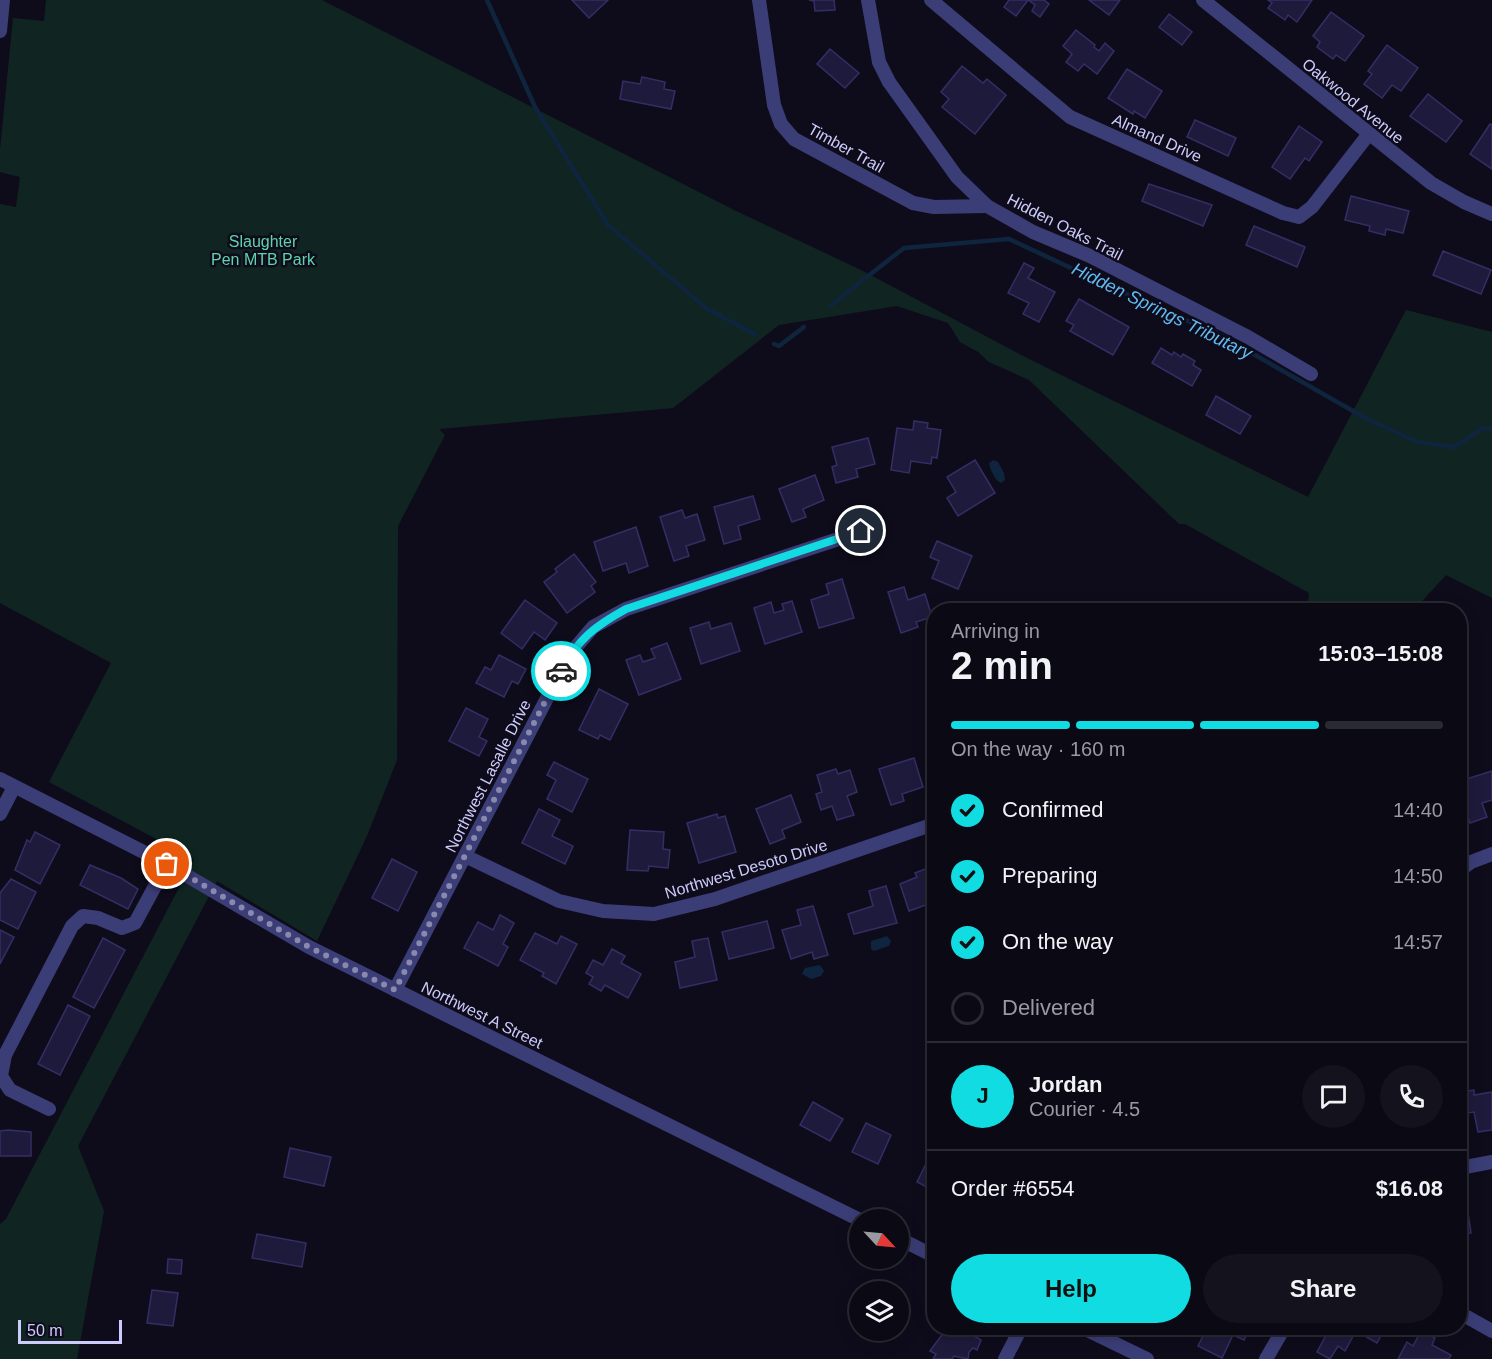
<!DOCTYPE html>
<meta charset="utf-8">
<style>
:root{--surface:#0a0914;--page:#13121d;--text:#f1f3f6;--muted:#999aa0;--line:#2a2a34;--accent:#11dce1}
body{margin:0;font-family:Arial,sans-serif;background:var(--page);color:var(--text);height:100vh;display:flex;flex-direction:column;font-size:22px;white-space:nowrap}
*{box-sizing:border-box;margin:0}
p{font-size:20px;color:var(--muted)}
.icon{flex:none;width:33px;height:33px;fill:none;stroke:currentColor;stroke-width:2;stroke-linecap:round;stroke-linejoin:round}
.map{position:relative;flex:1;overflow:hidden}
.sheet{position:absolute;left:927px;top:603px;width:540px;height:732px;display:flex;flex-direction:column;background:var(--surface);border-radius:24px;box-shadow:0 3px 15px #0003,0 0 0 2px var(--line)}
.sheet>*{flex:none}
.needle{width:39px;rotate:116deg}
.fabs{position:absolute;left:849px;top:1209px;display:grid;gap:12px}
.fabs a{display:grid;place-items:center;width:60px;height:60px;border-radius:50%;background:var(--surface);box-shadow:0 3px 15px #0003,0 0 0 2px var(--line);font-size:30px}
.scale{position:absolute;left:18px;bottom:15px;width:104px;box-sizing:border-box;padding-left:6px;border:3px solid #cccbfb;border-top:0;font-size:16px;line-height:21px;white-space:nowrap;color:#cccbfb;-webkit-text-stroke:4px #0e0c1b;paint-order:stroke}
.pin{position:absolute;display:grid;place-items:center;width:51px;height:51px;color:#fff;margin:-26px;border:3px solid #fff;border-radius:50%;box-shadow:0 2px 6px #0007}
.courier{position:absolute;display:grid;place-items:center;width:60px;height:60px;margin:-30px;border:4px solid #11dce1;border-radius:50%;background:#fff;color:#222;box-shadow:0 2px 8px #0007}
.summary em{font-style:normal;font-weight:800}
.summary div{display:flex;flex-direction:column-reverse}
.summary{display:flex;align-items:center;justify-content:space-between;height:102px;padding:0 24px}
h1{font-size:39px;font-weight:800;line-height:45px}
.bar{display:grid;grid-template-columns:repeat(4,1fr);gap:9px 6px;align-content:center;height:72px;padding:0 24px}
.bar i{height:8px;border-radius:4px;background:var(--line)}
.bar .current{background:var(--accent)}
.bar p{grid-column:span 4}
.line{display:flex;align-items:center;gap:15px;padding:0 24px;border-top:2px solid var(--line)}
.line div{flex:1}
.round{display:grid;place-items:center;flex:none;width:63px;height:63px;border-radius:32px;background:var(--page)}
ol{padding:0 24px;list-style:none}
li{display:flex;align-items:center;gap:18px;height:66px}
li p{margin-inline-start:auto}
li .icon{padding:6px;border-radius:50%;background:var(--accent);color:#111;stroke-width:4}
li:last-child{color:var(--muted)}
li i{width:33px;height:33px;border:3px solid var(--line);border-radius:50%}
.button{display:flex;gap:12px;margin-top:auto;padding:12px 24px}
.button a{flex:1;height:69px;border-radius:36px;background:var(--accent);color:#111;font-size:24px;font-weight:800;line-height:69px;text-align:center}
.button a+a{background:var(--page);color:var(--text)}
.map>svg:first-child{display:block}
.green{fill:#102522}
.water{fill:#0f243d}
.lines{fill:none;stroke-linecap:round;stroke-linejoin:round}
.stream{stroke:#0f243d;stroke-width:4.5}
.building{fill:#1e1a3b;stroke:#342e65;stroke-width:1.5}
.minor{stroke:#3b3d77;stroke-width:14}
.done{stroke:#8a88ad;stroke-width:6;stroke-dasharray:0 10.8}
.route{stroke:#11dce1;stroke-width:8}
.labels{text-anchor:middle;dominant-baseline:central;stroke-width:5;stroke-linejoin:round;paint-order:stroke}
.street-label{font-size:16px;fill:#cccbfb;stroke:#0e0c1b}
.park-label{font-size:16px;fill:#5ed4ad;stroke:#0e0c1b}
.water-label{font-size:18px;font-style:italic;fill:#61bbf3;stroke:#0e0c1b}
</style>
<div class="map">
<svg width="1492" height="1359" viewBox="0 0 1492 1359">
<rect width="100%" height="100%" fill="#0e0c1b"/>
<path class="green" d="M46 0H322L734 210 863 271 1027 358 1308 497 1406 310 1492 332V598L1446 575 1414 610H1307L1309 593 1185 524H1179L1029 380 989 362 978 352 960 342 948 323 897 306 779 325 673 408 439 429 445 435 398 526 397 760 367 836 317 941 217 881 78 1146 104 1211 77 1359H0V1224L6 1219 194 859 49 782 111 663 0 603V204L16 207 20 177 0 172V150L13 18 44 21Z"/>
<g class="water">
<path d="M993 460 998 462 1004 473 1005 480 1001 483C995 481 990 469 989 463Z"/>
<path d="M887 936 891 941 889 946 874 951 871 949V941Z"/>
<path d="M820 965 824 971 821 976 811 979 802 974 805 968Z"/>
</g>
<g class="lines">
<g class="stream">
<path d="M487 0 535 107 608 225 707 309 755 334"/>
<path d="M831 305 904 248 1009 239 1163 311 1213 331 1367 419 1418 442 1454 447 1483 428 1492 429"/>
<path d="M774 344 779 346 804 327"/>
</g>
</g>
<g class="building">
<path d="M572 0H608L589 18Z"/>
<path d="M809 0H834L835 10 815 11 814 1Z"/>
<path d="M1009 0H1044L1049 4 1040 17 1032 11 1035 5 1028 0 1016 16 1004 7Z"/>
<path d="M1089 0H1120L1109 15Z"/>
<path d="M1268 0H1312L1297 22 1288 15 1285 20 1268 8 1272 3Z"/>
<path d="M1331 12 1364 36 1345 61 1336 55 1333 59 1317 47 1320 42 1313 36Z"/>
<path d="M1169 14 1192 32 1182 45 1159 27Z"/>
<path d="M1076 30 1095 45 1094 47 1099 51 1105 43 1114 51 1097 74 1084 64 1078 71 1066 62 1072 54 1063 46Z"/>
<path d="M1387 45 1418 68 1401 91 1392 85 1382 98 1364 84 1372 74 1368 71Z"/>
<path d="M830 49 859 73 845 88 817 64Z"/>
<path d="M962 66 983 83 987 79 1006 95 975 134 942 107 949 99 941 92Z"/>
<path d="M1127 69 1162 91 1145 118 1134 111 1133 114 1108 98Z"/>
<path d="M642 77 665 82 664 89 675 91 671 109 620 99 623 81 640 84Z"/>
<path d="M1428 94 1462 121 1446 142 1410 116Z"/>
<path d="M1195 120 1236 138 1228 156 1187 137Z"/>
<path d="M1490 124 1492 125V169L1470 154Z"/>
<path d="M1299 126 1322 142 1309 161 1305 158 1290 179 1272 167Z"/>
<path d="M1149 184 1212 205 1203 226 1142 201Z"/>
<path d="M1351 196 1409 211 1403 233 1386 229 1385 235 1369 231 1370 226 1345 220Z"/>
<path d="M1254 226 1305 247 1297 267 1246 245Z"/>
<path d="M1443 251 1491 270 1481 294 1433 275Z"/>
<path d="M1024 263 1034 268 1028 278 1055 292 1039 322 1023 314 1029 303 1008 293Z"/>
<path d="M1079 299 1129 327 1113 355 1070 331 1074 325 1066 321Z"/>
<path d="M1161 348 1172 355 1174 352 1181 357 1183 354 1195 361 1193 365 1201 370 1192 386 1152 363Z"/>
<path d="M1216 396 1251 416 1240 434 1206 415Z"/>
<path d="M914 421 928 423 927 428 941 430 937 458 932 457 931 464 911 461 909 473 891 470 897 428 913 430Z"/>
<path d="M868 438 875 464 856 469 858 477 836 483 832 467 837 465 832 447Z"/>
<path d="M975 460 995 493 958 516 947 498 956 492 947 477Z"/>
<path d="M815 475 824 500 803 509 806 517 792 522 779 489Z"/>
<path d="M753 496 760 519 738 526 741 539 724 544 714 507Z"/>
<path d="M682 510 685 518 697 514 705 540 686 546 689 556 674 561 660 517Z"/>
<path d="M636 527 648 566 629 573 626 563 603 571 594 542Z"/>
<path d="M937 541 972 556 958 589 932 578 939 561 930 557Z"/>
<path d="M574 554 596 582 591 586 595 592 567 613 544 582 557 572 555 569Z"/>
<path d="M842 579 854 618 819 628 811 600 829 594 826 584Z"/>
<path d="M904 587 908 600 925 594 932 617 916 622 918 627 901 633 888 592Z"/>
<path d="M525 600 557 623 545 640 534 632 522 649 501 633Z"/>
<path d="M792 601 802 632 765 644 754 608 771 602 774 613 784 610 782 604Z"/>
<path d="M709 622 711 629 731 623 740 651 701 664 690 628Z"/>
<path d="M667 643 681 679 639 695 626 660 640 655 643 662 655 658 651 649Z"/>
<path d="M499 655 526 669 518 684 512 681 504 697 476 683 485 667 491 670Z"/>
<path d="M599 689 628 704 610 740 600 735 598 739 579 730Z"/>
<path d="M466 708 488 719 479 737 487 741 479 756 449 741Z"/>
<path d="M914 758 923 787 902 794 904 801 891 805 879 769Z"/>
<path d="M554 762 588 779 572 812 547 799 556 780 547 775Z"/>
<path d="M836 769 838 774 850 770 857 792 847 796 854 815 837 820 832 806 821 810 816 794 822 792 817 775Z"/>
<path d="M1492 771V800L1482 803 1487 817 1470 823 1460 790V781Z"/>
<path d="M791 795 801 822 782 830 785 838 770 844 756 809Z"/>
<path d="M539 809 560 820 552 836 573 846 565 864 522 843Z"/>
<path d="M717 814 718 818 725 816 736 852 699 863 687 823Z"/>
<path d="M630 830 664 832 663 849 670 850 668 868 649 866 648 871 627 870Z"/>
<path d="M35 832 60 845 40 884 15 870 27 840 30 842Z"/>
<path d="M392 859 417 872 398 911 372 898Z"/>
<path d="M90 865 121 878 138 889 128 909 80 885Z"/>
<path d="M928 868 929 872 934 870V902L909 911 900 884 917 877 915 873Z"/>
<path d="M11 879 36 892 18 929 0 920V893Z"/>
<path d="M886 886 897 923 854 934 848 914 873 906 869 891Z"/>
<path d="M813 906 828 955 814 959 812 952 791 959 782 930 801 925 797 910Z"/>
<path d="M500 915 514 923 503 944 508 947 498 966 464 948 478 922 493 930Z"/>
<path d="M767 921 774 948 729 959 722 932Z"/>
<path d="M0 930 14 937 0 964Z"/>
<path d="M535 933 557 944 561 936 577 944 556 984 542 976 544 973 520 960Z"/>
<path d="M103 938 125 950 94 1008 73 997Z"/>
<path d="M708 938 717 980 680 988 675 962 695 957 692 941Z"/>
<path d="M612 949 625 956 621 963 641 974 628 998 605 985 601 991 589 984 593 977 586 973 593 960 603 965Z"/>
<path d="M68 1005 90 1016 60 1075 38 1064Z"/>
<path d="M1474 1090V1095L1492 1092V1130L1478 1132 1474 1112 1460 1114V1092Z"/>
<path d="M813 1102 843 1119 830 1141 800 1125Z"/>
<path d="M866 1123 891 1135 878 1164 852 1152Z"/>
<path d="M8 1130 31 1132V1156H0V1131Z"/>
<path d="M290 1148 331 1157 324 1186 284 1177Z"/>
<path d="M929 1158 933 1160 934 1158V1191L917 1182Z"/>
<path d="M1467 1206 1471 1233 1460 1235V1207Z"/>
<path d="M257 1234 306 1243 302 1267 252 1258Z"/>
<path d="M168 1259 182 1260 181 1274 167 1273Z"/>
<path d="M152 1290 178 1293 173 1326 147 1323Z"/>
<path d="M947 1328H966L976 1333 974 1336 981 1340 977 1350 973 1348 969 1352 968 1359 954 1356 952 1359H933L936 1354 930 1351Z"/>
<path d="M1202 1328H1250L1244 1340 1233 1335 1222 1358 1198 1346 1203 1336 1199 1334Z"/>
<path d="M1330 1328H1385L1377 1343 1356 1331 1345 1351 1338 1346 1330 1359 1317 1352Z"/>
<path d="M1421 1331 1435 1338 1432 1345 1451 1355 1449 1359H1398L1407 1342 1413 1346Z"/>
</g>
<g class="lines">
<g class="minor">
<path d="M759 0 774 105 781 124 794 139 913 203 934 207 987 206"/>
<path d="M868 0 879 62 889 82 957 177 987 206 1033 232 1090 256 1248 337 1311 374"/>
<path d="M931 0 1070 117 1283 213 1299 217 1312 207 1368 135"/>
<path d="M1203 0 1431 183 1464 202 1492 214"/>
<path d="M0 31 3 0"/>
<path d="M0 779 167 864 309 947 860 1220"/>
<path d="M0 814 14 787"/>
<path d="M465 856 559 901 603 911 654 914 715 899 934 824"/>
<path d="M1460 870 1471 862 1492 854"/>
<path d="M395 990 570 654 593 627 626 609 878 526"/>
<path d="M49 1109 10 1090 1 1076 5 1055 72 926 83 916 98 918 122 928 135 923 167 864"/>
<path d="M1460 1168 1492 1162"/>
<path d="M898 1238 934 1256"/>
<path d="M1460 1313 1492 1331"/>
<path d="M1083 1328 1147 1359"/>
<path d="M1005 1359 1021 1328"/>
<path d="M1266 1359 1284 1328"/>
</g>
</g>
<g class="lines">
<path class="done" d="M167 864 309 947 395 990 561 671"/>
<path class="route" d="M561 671C578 639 595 626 626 609L861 531"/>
</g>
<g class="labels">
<g class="street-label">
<text transform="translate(1353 101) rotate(39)">Oakwood Avenue</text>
<text transform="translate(1157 138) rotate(24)">Almand Drive</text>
<text transform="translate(846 148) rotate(29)">Timber Trail</text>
<text transform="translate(1065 227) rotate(27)">Hidden Oaks Trail</text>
<text transform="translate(488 776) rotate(-63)">Northwest Lasalle Drive</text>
<text transform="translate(746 869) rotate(-17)">Northwest Desoto Drive</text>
<text transform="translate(482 1015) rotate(26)">Northwest A Street</text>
</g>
<g class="park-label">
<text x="263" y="241">Slaughter<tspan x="263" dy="18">Pen MTB Park</tspan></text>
</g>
<g class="water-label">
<text transform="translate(1162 311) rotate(26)">Hidden Springs Tributary</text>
</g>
</g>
</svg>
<div class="fabs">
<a><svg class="needle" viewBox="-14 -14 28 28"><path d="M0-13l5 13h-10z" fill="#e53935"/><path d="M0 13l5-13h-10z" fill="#999aa0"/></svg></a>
<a><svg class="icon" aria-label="layers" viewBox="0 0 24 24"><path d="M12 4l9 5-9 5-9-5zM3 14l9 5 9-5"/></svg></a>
</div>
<div class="scale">50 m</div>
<div class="pin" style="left:167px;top:864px;background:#ea580c"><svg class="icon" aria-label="bag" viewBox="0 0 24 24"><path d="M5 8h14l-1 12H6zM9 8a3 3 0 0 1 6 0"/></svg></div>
<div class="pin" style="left:861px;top:531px;background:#1f2937"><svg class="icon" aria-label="home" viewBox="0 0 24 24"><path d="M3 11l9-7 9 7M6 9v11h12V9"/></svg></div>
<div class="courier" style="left:561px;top:671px"><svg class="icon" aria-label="car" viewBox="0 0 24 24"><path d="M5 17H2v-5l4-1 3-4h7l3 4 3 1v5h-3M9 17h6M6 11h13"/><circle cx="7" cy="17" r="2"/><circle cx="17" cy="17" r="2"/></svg></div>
<section class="sheet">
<div class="summary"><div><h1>2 min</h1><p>Arriving in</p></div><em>15:03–15:08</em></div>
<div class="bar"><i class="current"></i><i class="current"></i><i class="current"></i><i></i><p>On the way · 160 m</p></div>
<ol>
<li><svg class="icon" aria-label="check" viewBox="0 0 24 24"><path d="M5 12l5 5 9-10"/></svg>Confirmed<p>14:40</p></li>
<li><svg class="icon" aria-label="check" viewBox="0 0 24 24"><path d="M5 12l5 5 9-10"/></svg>Preparing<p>14:50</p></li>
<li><svg class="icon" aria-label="check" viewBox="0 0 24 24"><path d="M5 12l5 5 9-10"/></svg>On the way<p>14:57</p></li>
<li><i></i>Delivered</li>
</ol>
<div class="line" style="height:108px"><b class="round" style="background:var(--accent);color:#111">J</b><div><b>Jordan</b><p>Courier · 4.5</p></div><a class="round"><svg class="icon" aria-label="chat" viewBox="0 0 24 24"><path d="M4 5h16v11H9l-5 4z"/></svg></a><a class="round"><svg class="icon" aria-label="phone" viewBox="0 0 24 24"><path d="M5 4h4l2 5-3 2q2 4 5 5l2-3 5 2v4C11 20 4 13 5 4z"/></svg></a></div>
<div class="line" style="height:78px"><div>Order #6554</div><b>$16.08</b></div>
<div class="button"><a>Help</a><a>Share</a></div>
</section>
</div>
